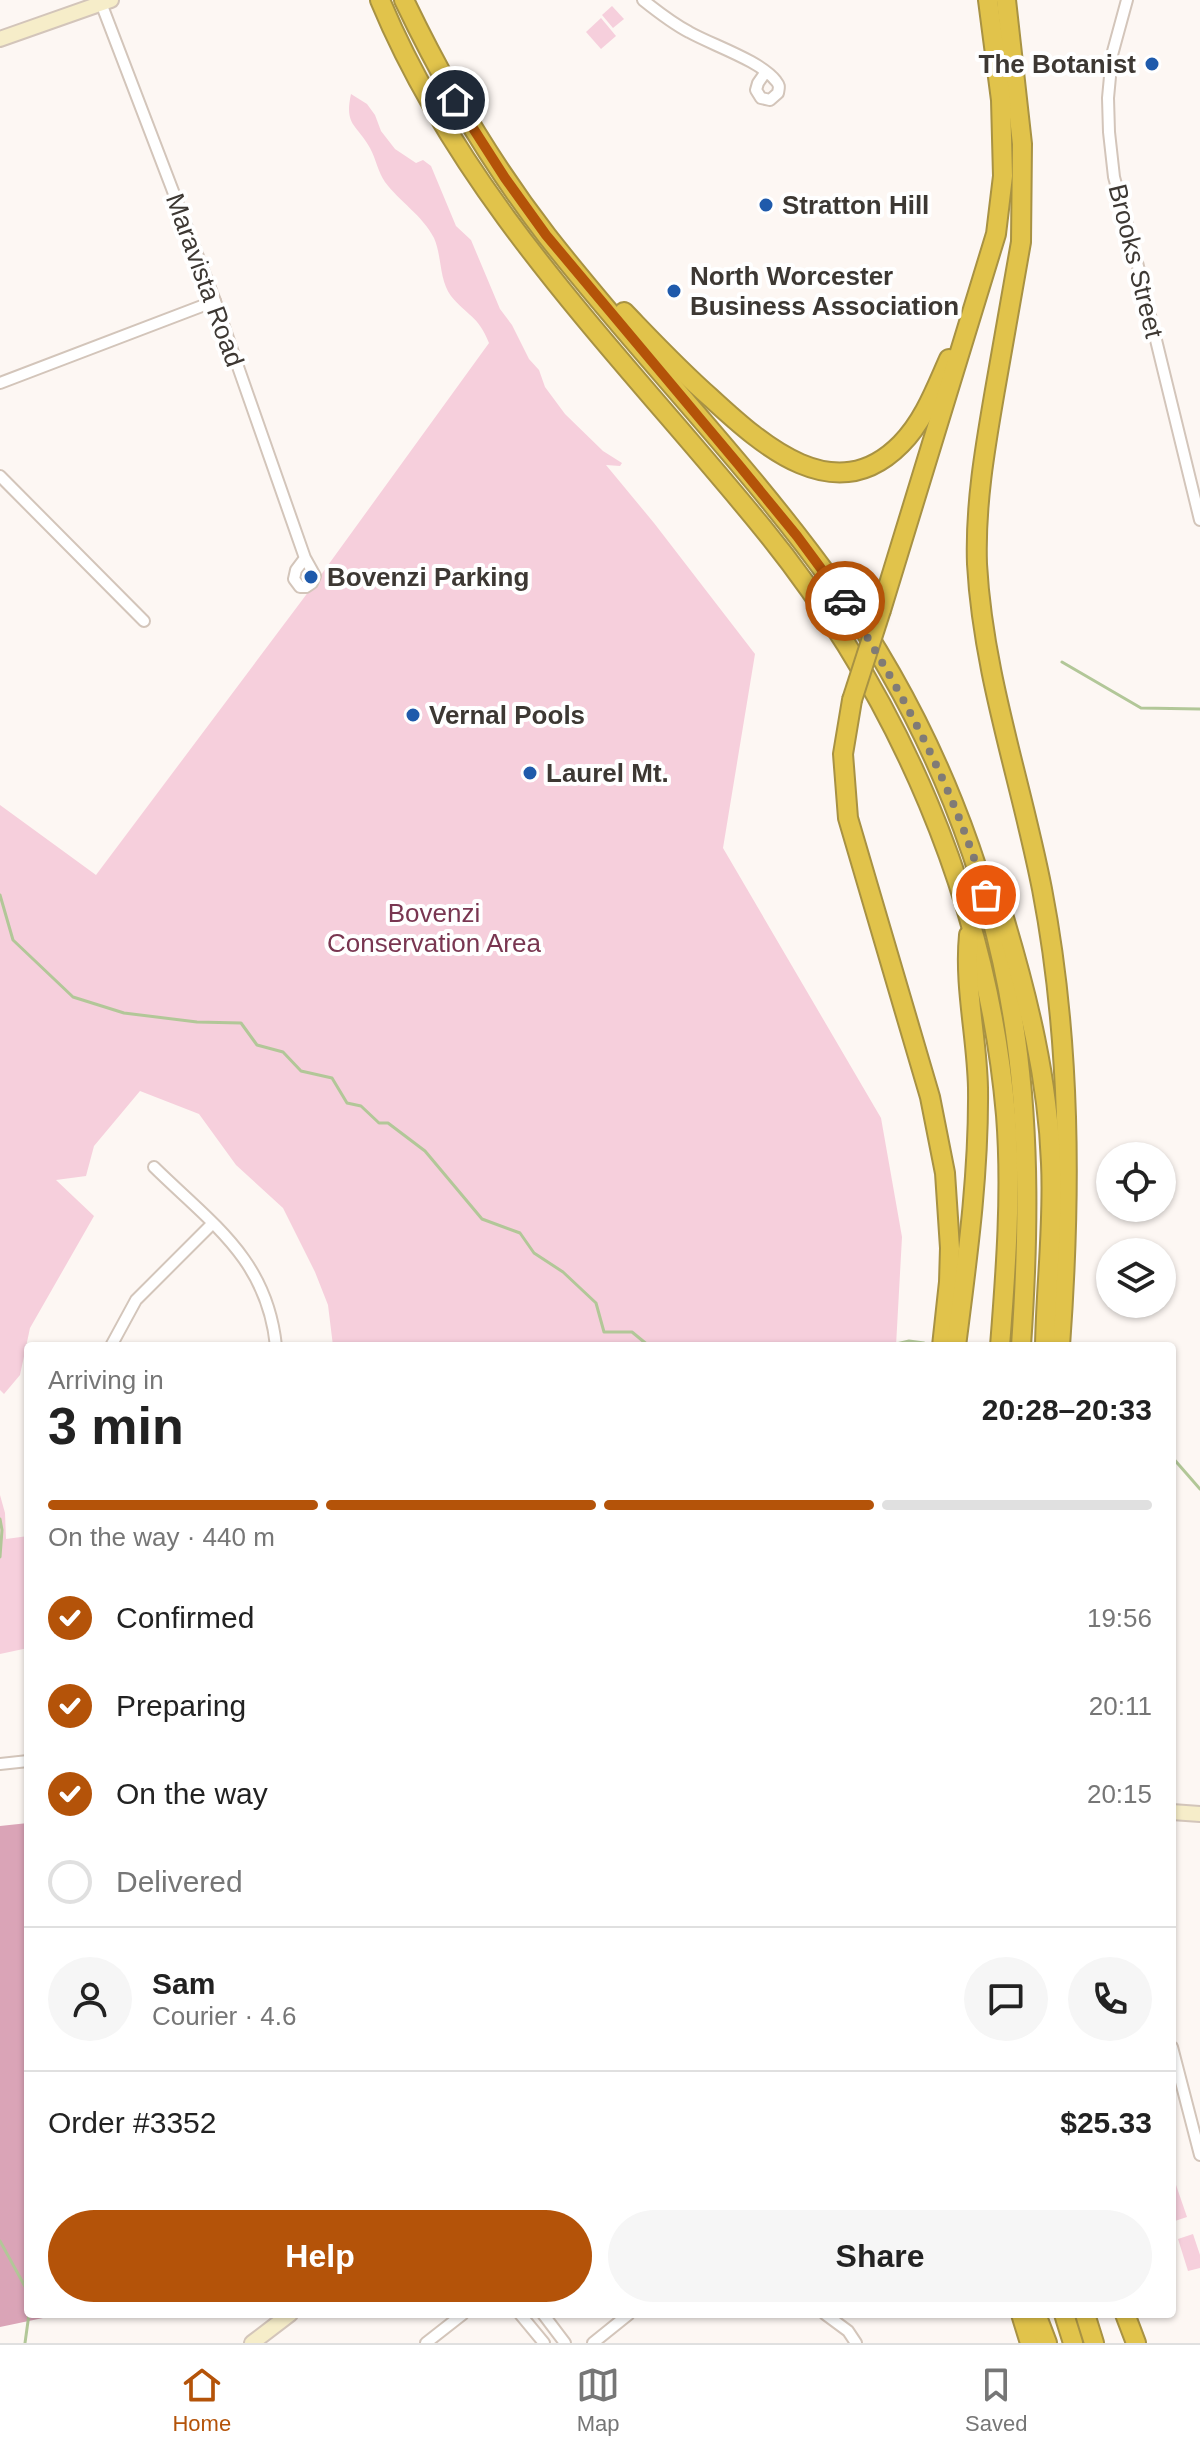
<!DOCTYPE html>
<meta charset="utf-8">
<style>
:root{--surface:#fff;--page:#f6f6f6;--text:#222;--muted:#767676;--line:#e0e0e0;--accent:#b45309}
body{margin:0;font-family:Arial,sans-serif;background:var(--page);color:var(--text);height:100vh;display:flex;flex-direction:column;font-size:30px;white-space:nowrap}
*{box-sizing:border-box;margin:0}
p{font-size:26px;color:var(--muted)}
.icon{flex:none;width:44px;height:44px;fill:none;stroke:currentColor;stroke-width:2;stroke-linecap:round;stroke-linejoin:round}
.map{position:relative;flex:1;overflow:hidden}
.panel{position:absolute;left:24px;top:1342px;width:1152px;height:976px;display:flex;flex-direction:column;background:var(--surface);border-radius:8px;box-shadow:0 2px 6px #0004}
.panel>*{flex:none}
.controls{position:absolute;left:1096px;top:1142px;display:grid;gap:16px}
.controls a{display:grid;place-items:center;width:80px;height:80px;border-radius:50%;background:var(--surface);box-shadow:0 2px 6px #0004;font-size:40px}
.pin{position:absolute;display:grid;place-items:center;width:68px;height:68px;color:#fff;margin:-34px;border:4px solid #fff;border-radius:50%;box-shadow:0 2px 8px #0007}
.courier{position:absolute;display:grid;place-items:center;width:80px;height:80px;margin:-40px;border:6px solid #b45309;border-radius:50%;background:#fff;color:#222;box-shadow:0 2px 10px #0007}
.headline em{font-style:normal;font-weight:600}
.headline div{display:flex;flex-direction:column-reverse}
.headline{display:flex;align-items:center;justify-content:space-between;height:136px;padding:0 24px}
h1{font-size:52px;font-weight:600;line-height:60px}
.bar{display:grid;grid-template-columns:repeat(4,1fr);gap:12px 8px;align-content:center;height:96px;padding:0 24px}
.bar i{height:10px;border-radius:6px;background:var(--line)}
.bar .active{background:var(--accent)}
.bar p{grid-column:span 4}
.line{display:flex;align-items:center;gap:20px;padding:0 24px;border-top:2px solid var(--line)}
.line div{flex:1}
.round{display:grid;place-items:center;flex:none;width:84px;height:84px;border-radius:42px;background:var(--page)}
ol{padding:0 24px;list-style:none}
li{display:flex;align-items:center;gap:24px;height:88px}
li p{margin-inline-start:auto}
li .icon{padding:8px;border-radius:50%;background:var(--accent);color:#fff;stroke-width:4}
li:last-child{color:var(--muted)}
li i{width:44px;height:44px;border:4px solid var(--line);border-radius:50%}
.action{display:flex;gap:16px;margin-top:auto;padding:16px 24px}
.action a{flex:1;height:92px;border-radius:48px;background:var(--accent);color:#fff;font-size:32px;font-weight:600;line-height:92px;text-align:center}
.action a+a{background:var(--page);color:var(--text)}
.dock{display:flex;justify-content:space-around;align-items:center;height:112px;border-top:2px solid var(--line);background:var(--surface);font-size:22px;color:var(--muted)}
.dock a{display:grid;justify-items:center;gap:4px}
.dock .active{color:var(--accent)}
.map>svg:first-child{display:block}
.green{fill:#f6cfdc}
.forest{fill:#daa4b7}
.lines{fill:none;stroke-linecap:round;stroke-linejoin:round}
.stream{stroke:#b2c798;stroke-width:3}
.minor-casing{stroke:#d3c5ba;stroke-width:14}
.secondary-casing{stroke:#d3c5ba;stroke-width:18}
.motorway-casing{stroke:#a89243;stroke-width:22}
.minor{stroke:#fff;stroke-width:10}
.secondary{stroke:#f6edc9;stroke-width:14}
.motorway{stroke:#e1c34b;stroke-width:18}
.motorway-bridge-casing{stroke:#a89243;stroke-width:22;stroke-linecap:butt}
.motorway-bridge{stroke:#e1c34b;stroke-width:18}
.done{stroke:#807b76;stroke-width:8;stroke-dasharray:0 14.4}
.route{stroke:#b45309;stroke-width:10}
.poi-dot{fill:#1f5aab;stroke:#fff;stroke-width:3}
.labels{text-anchor:middle;dominant-baseline:central;stroke-width:8;stroke-linejoin:round;paint-order:stroke}
.poi-label{font-size:26px;font-weight:bold;fill:#3d3833;stroke:#fff;text-anchor:start}
.street-label{font-size:26px;fill:#3d3833;stroke:#fff}
.park-label{font-size:26px;fill:#793651;stroke:#fff}
</style>
<div class="map">
<svg width="1200" height="2343" viewBox="0 0 1200 2343">
<rect width="100%" height="100%" fill="#fdf7f3"/>
<g class="green">
<path d="M612 6 624 19 613 28 602 15Z"/>
<path d="M601 18 616 36 601 49 586 32Z"/>
<path d="M351 94 367 104 375 115 381 131 395 149 416 163 423 160 431 166 456 226 471 240 500 309 512 325 529 359 539 370 545 387 565 414 603 451 622 463 620 466 606 465 654 523 755 654 723 848 881 1118 902 1237 896 1346H333L328 1305 315 1272 283 1208 236 1165 199 1114 140 1091 94 1146 86 1176 56 1180 94 1216 30 1328 20 1375 4 1394 0 1390V805L96 875 318 579 489 343C478 315 467 316 451 296 439 280 442 256 434 238 423 216 399 201 385 182 378 172 376 159 370 148 357 124 344 126 351 94Z"/>
<path d="M0 1495 5 1513 6 1539 28 1536V1648L0 1654Z"/>
<path d="M1176 2185 1187 2217 1172 2222V2186Z"/>
<path d="M1193 2234 1200 2255V2268L1188 2271 1178 2239Z"/>
</g>
<path class="forest" d="M28 1823V2314H62L0 2327V1826Z"/>
<g class="lines">
<g class="stream">
<path d="M1062 662 1141 708 1200 709"/>
<path d="M0 895 13 940 73 997 124 1013 197 1022 241 1023 257 1045 283 1052 301 1071 332 1078 347 1103 361 1106 379 1123H388L425 1151 482 1219 520 1233 534 1253 563 1272 596 1303 604 1332H632L649 1346"/>
<path d="M888 1346 909 1341 924 1343"/>
<path d="M1172 1457 1200 1489"/>
<path d="M0 1519 2 1530 0 1557"/>
<path d="M0 2241 28 2292"/>
<path d="M25 2343 29 2314"/>
</g>
<g class="minor-casing">
<g id="minor">
<path d="M643 0C658 12 672 23 689 32 712 45 761 61 776 81 780 86 779 87 778 93L770 100 761 98 756 90 758 83 765 73"/>
<path d="M1127 0 1112 55 1108 98 1109 132 1114 177 1134 250 1200 520"/>
<path d="M101 3 215 301 305 558 296 570 294 579 300 587H306L312 583 315 576 305 558"/>
<path d="M0 383 215 301"/>
<path d="M0 476 144 621"/>
<path d="M154 1167C212 1224 267 1259 276 1346"/>
<path d="M111 1346 136 1300 212 1224"/>
<path d="M0 1764 28 1761"/>
<path d="M1172 2047 1200 2155"/>
<path d="M520 2314 544 2343"/>
<path d="M543 2314 565 2343"/>
<path d="M825 2314 848 2331 856 2343"/>
<path d="M426 2343 463 2314"/>
<path d="M593 2343 629 2314"/>
</g>
</g>
<g class="secondary-casing">
<g id="secondary">
<path d="M0 39 111 0"/>
<path d="M1172 1812 1200 1814"/>
<path d="M252 2343 290 2314"/>
</g>
</g>
<g class="motorway-casing">
<g id="motorway">
<path d="M380 0C464 203 625 359 762 527 899 695 987 899 1006 1115 1012 1191 1006 1270 1000 1346"/>
<path d="M404 0C444 84 490 162 547 236 640 355 747 463 835 586 930 720 994 877 1016 1039 1030 1140 1028 1244 1021 1346"/>
<path d="M1006 0 1022 144 1021 242C1012 291 1004 341 995 390 985 448 975 505 977 564 983 675 1021 781 1042 889 1071 1040 1071 1194 1060 1346"/>
<path d="M624 312C652 341 680 371 711 398 762 445 835 511 901 444 924 421 936 388 949 359"/>
<path d="M881 610 996 234 1003 176 1001 100 988 0"/>
<path d="M852 700 843 754 848 818 930 1097 945 1173 950 1248 949 1282 942 1346"/>
<path d="M1004 918C1028 998 1048 1080 1051 1163 1054 1224 1046 1285 1045 1346"/>
<path d="M956 1346C967 1260 979 1175 978 1088 977 1037 964 986 969 935"/>
<path d="M1021 2314 1030 2343"/>
<path d="M1036 2314 1047 2343"/>
<path d="M1064 2314 1073 2343"/>
<path d="M1085 2314 1094 2343"/>
<path d="M1125 2314 1136 2343"/>
</g>
</g>
<use href="#minor" class="minor"/>
<use href="#secondary" class="secondary"/>
<use href="#motorway" class="motorway"/>
<g class="motorway-bridge-casing">
<path id="motorway-bridge" d="M852 700 881 610"/>
</g>
<use href="#motorway-bridge" class="motorway-bridge"/>
</g>
<g class="lines">
<path class="done" d="M845 601C905 697 953 786 986 895"/>
<path class="route" d="M455 100 505 178 546 235 738 464 797 536 845 601"/>
</g>
<g class="poi-dot">
<circle cx="1152" cy="64" r="8"/>
<circle cx="766" cy="205" r="8"/>
<circle cx="674" cy="291" r="8"/>
<circle cx="311" cy="577" r="8"/>
<circle cx="413" cy="715" r="8"/>
<circle cx="530" cy="773" r="8"/>
</g>
<g class="labels">
<g class="poi-label">
<text x="1136" y="64" text-anchor="end">The Botanist</text>
<text x="782" y="205">Stratton Hill</text>
<text x="690" y="276">North Worcester<tspan x="690" dy="30">Business Association</tspan></text>
<text x="327" y="577">Bovenzi Parking</text>
<text x="429" y="715">Vernal Pools</text>
<text x="546" y="773">Laurel Mt.</text>
</g>
<g class="street-label">
<text transform="translate(1136 261) rotate(76)">Brooks Street</text>
<text transform="translate(205 280) rotate(70)">Maravista Road</text>
</g>
<g class="park-label">
<text x="434" y="913">Bovenzi<tspan x="434" dy="30">Conservation Area</tspan></text>
</g>
</g>
</svg>
<div class="controls">
<a><svg class="icon" aria-label="locate" viewBox="0 0 24 24"><circle cx="12" cy="12" r="6"/><path d="M12 2v4M12 18v4M2 12h4M18 12h4"/></svg></a>
<a><svg class="icon" aria-label="layers" viewBox="0 0 24 24"><path d="M12 4l9 5-9 5-9-5zM3 14l9 5 9-5"/></svg></a>
</div>
<div class="pin" style="left:986px;top:895px;background:#ea580c"><svg class="icon" aria-label="bag" viewBox="0 0 24 24"><path d="M5 8h14l-1 12H6zM9 8a3 3 0 0 1 6 0"/></svg></div>
<div class="pin" style="left:455px;top:100px;background:#1f2937"><svg class="icon" aria-label="home" viewBox="0 0 24 24"><path d="M3 11l9-7 9 7M6 9v11h12V9"/></svg></div>
<div class="courier" style="left:845px;top:601px"><svg class="icon" aria-label="car" viewBox="0 0 24 24"><path d="M5 17H2v-5l4-1 3-4h7l3 4 3 1v5h-3M9 17h6M6 11h13"/><circle cx="7" cy="17" r="2"/><circle cx="17" cy="17" r="2"/></svg></div>
<section class="panel">
<div class="headline"><div><h1>3 min</h1><p>Arriving in</p></div><em>20:28–20:33</em></div>
<div class="bar"><i class="active"></i><i class="active"></i><i class="active"></i><i></i><p>On the way · 440 m</p></div>
<ol>
<li><svg class="icon" aria-label="check" viewBox="0 0 24 24"><path d="M5 12l5 5 9-10"/></svg>Confirmed<p>19:56</p></li>
<li><svg class="icon" aria-label="check" viewBox="0 0 24 24"><path d="M5 12l5 5 9-10"/></svg>Preparing<p>20:11</p></li>
<li><svg class="icon" aria-label="check" viewBox="0 0 24 24"><path d="M5 12l5 5 9-10"/></svg>On the way<p>20:15</p></li>
<li><i></i>Delivered</li>
</ol>
<div class="line" style="height:144px"><a class="round"><svg class="icon" aria-label="person" viewBox="0 0 24 24"><circle cx="12" cy="8" r="4"/><path d="M4 21q1-7 8-7t8 7"/></svg></a><div><b>Sam</b><p>Courier · 4.6</p></div><a class="round"><svg class="icon" aria-label="chat" viewBox="0 0 24 24"><path d="M4 5h16v11H9l-5 4z"/></svg></a><a class="round"><svg class="icon" aria-label="phone" viewBox="0 0 24 24"><path d="M5 4h4l2 5-3 2q2 4 5 5l2-3 5 2v4C11 20 4 13 5 4z"/></svg></a></div>
<div class="line" style="height:104px"><div>Order #3352</div><b>$25.33</b></div>
<div class="action"><a>Help</a><a>Share</a></div>
</section>
</div>
<nav class="dock">
<a class="active"><svg class="icon" aria-label="home" viewBox="0 0 24 24"><path d="M3 11l9-7 9 7M6 9v11h12V9"/></svg>Home</a>
<a><svg class="icon" aria-label="map" viewBox="0 0 24 24"><path d="M3 6l6-2 6 2 6-2v14l-6 2-6-2-6 2zM9 4v14M15 6v14"/></svg>Map</a>
<a><svg class="icon" aria-label="saved" viewBox="0 0 24 24"><path d="M7 4h10v16l-5-4-5 4z"/></svg>Saved</a>
</nav>
